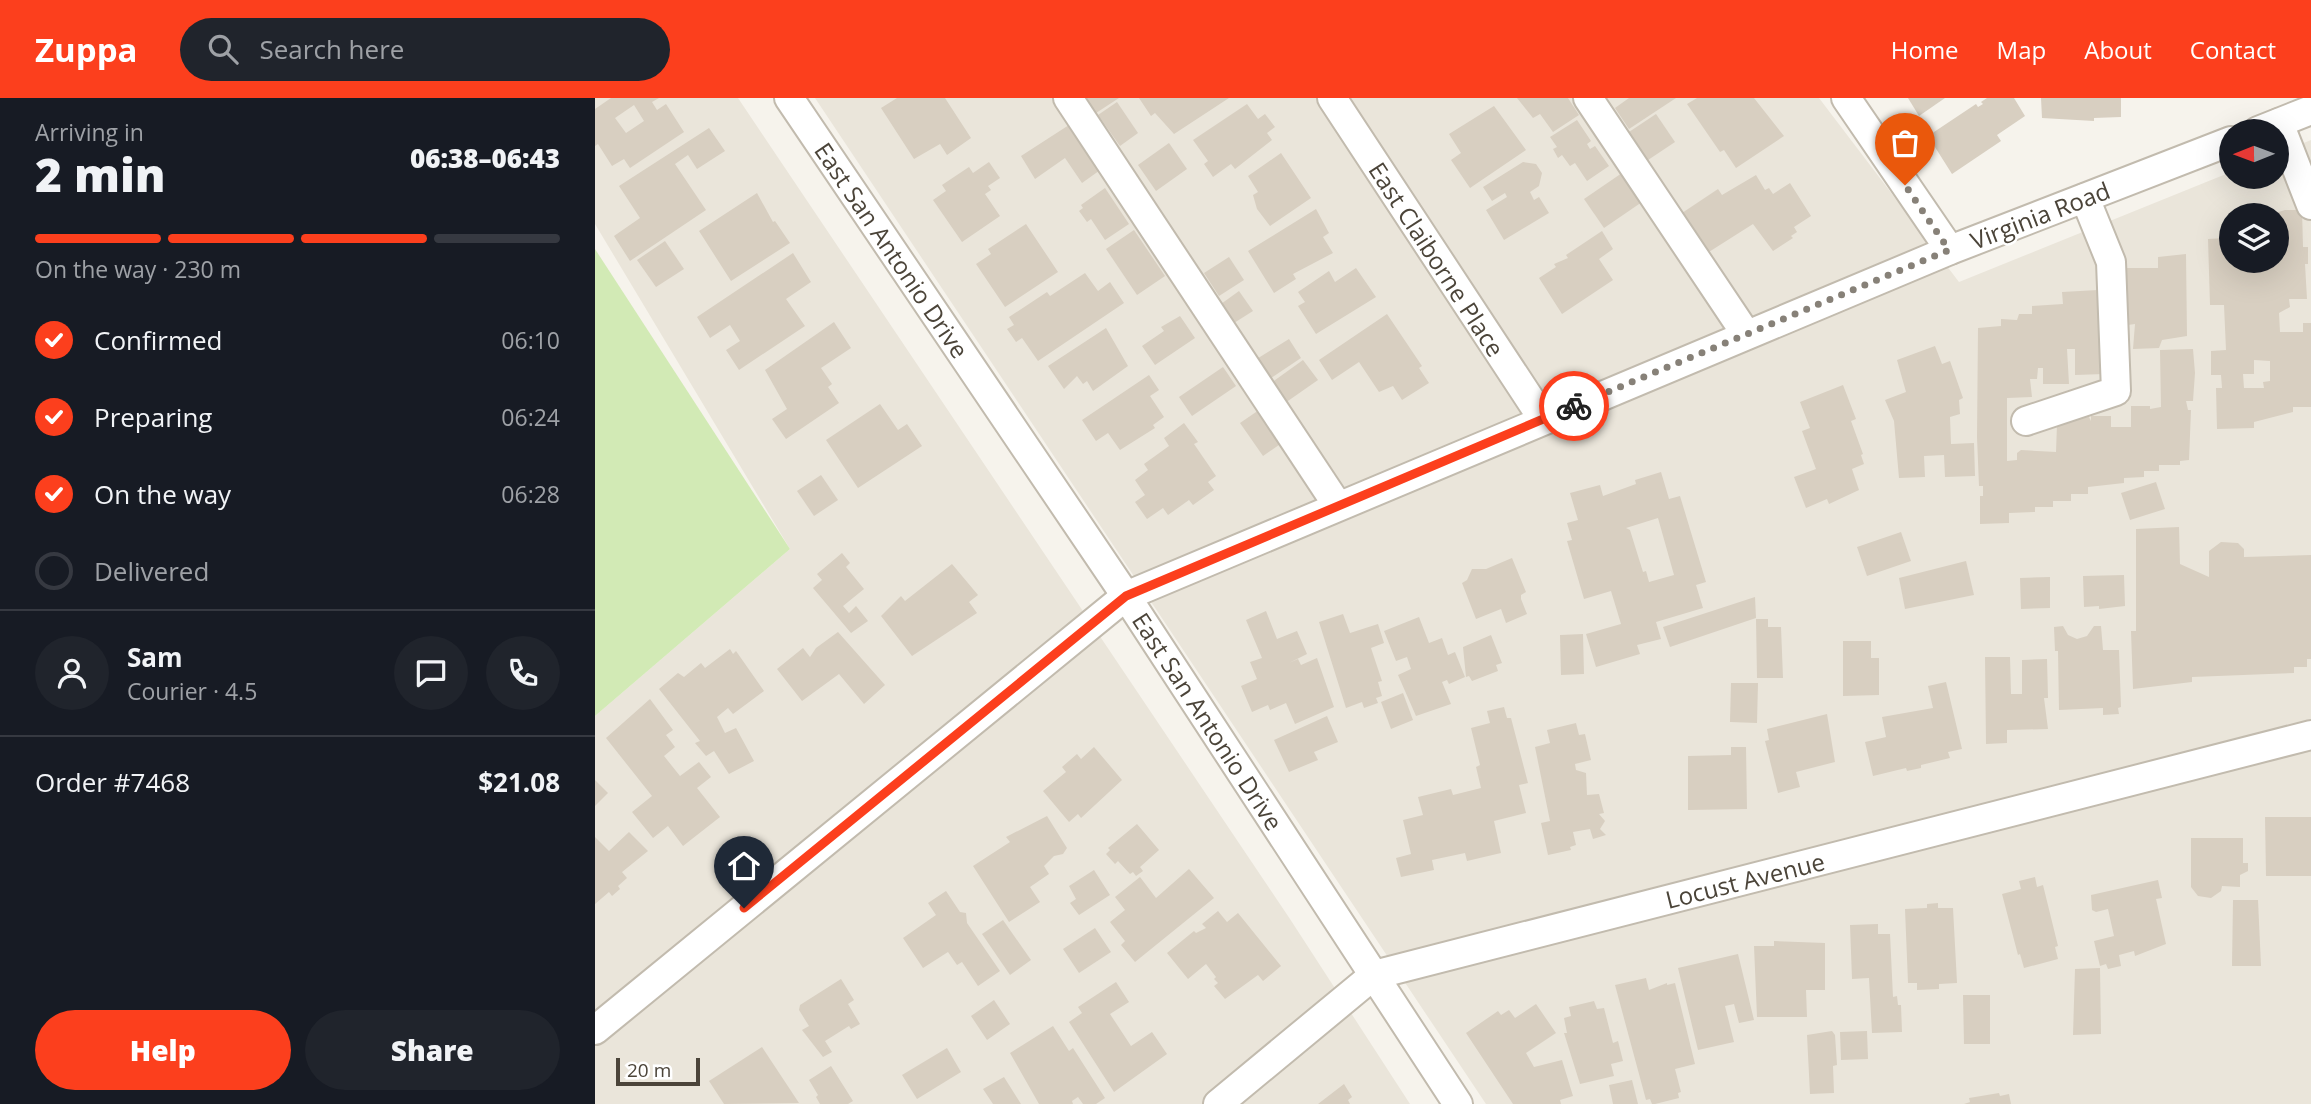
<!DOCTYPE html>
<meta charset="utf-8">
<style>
:root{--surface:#171b24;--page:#20242c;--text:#f1f3f6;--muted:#9ea1a6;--line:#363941;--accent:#fc3f1d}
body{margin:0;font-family:"Open Sans",sans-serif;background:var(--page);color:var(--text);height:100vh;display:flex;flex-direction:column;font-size:26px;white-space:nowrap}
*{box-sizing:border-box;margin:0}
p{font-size:23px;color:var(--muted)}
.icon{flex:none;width:38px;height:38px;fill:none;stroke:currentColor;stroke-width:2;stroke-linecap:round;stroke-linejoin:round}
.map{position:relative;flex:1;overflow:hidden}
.details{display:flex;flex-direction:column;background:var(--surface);width:595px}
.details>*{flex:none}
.needle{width:46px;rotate:269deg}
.fabs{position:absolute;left:1624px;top:21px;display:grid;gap:14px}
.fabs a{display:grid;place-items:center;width:70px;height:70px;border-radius:50%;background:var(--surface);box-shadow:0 7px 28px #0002;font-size:35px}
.scale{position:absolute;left:21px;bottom:18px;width:84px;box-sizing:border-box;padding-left:7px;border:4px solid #4b4439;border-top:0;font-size:19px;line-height:24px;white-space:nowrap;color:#4b4439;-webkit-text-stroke:5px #fff;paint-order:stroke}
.pin{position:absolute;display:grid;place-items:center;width:60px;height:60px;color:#fff;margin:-72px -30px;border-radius:50% 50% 50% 0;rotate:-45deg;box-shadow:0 0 7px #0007}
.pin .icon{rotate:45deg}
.courier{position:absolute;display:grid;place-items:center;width:70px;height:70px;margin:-35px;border:5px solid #fc3f1d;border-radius:50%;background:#fff;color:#222;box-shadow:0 2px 9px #0007}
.summary em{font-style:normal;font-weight:800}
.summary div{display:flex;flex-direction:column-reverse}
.summary{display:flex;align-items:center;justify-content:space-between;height:119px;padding:0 35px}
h1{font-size:46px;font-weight:800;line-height:52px}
.bar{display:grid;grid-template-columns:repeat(4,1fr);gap:10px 7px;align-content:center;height:84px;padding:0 35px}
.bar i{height:9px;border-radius:5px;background:var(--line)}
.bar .current{background:var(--accent)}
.bar p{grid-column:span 4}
.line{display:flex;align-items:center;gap:18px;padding:0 35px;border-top:2px solid var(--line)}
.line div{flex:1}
.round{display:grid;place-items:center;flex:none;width:74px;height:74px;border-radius:37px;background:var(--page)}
ol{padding:0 35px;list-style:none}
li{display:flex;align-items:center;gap:21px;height:77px}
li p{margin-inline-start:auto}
li .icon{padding:7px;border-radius:50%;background:var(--accent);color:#fff;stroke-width:4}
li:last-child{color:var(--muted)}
li i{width:38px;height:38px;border:4px solid var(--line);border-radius:50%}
.button{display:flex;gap:14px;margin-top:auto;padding:14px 35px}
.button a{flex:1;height:80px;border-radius:42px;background:var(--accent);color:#fff;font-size:28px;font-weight:800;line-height:80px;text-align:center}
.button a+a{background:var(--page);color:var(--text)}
header{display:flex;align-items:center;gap:42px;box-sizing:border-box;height:98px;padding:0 35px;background:var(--accent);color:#fff}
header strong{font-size:33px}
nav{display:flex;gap:38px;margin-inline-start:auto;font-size:24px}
.search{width:490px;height:63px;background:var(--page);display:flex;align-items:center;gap:18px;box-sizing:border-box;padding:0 24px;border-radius:38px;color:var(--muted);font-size:26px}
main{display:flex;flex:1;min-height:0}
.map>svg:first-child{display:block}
.residential{fill:#eae5da;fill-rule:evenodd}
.green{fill:#d2eab5}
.building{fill:#d8cfc1;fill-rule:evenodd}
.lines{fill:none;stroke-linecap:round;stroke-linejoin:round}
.minor-casing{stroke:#c2bbae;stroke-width:32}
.minor{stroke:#fff;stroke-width:28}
.done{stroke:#878178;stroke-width:7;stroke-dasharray:0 12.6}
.route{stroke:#fc3f1d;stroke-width:9}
.labels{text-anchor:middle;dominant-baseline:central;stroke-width:5;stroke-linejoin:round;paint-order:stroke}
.street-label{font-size:24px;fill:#4b4439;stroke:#fff}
</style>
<header>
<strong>Zuppa</strong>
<div class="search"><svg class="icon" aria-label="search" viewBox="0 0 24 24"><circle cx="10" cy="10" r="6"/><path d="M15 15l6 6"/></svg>Search here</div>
<nav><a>Home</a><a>Map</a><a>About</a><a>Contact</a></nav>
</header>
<main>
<section class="details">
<div class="summary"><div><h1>2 min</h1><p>Arriving in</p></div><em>06:38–06:43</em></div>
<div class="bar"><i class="current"></i><i class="current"></i><i class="current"></i><i></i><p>On the way · 230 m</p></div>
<ol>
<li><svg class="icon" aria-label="check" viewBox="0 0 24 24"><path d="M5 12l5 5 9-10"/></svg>Confirmed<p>06:10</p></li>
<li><svg class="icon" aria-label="check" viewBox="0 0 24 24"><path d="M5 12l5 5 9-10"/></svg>Preparing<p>06:24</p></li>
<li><svg class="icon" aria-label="check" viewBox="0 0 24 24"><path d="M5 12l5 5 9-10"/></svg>On the way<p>06:28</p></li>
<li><i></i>Delivered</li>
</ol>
<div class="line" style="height:126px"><a class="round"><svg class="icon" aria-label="person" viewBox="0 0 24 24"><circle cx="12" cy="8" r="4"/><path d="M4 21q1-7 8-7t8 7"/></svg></a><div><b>Sam</b><p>Courier · 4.5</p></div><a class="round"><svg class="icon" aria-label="chat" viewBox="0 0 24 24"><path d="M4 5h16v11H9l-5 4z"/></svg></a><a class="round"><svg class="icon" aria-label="phone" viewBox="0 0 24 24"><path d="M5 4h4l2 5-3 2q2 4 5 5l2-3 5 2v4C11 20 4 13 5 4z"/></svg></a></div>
<div class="line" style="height:91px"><div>Order #7468</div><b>$21.08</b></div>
<div class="button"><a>Help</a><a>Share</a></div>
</section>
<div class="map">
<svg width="1716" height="1006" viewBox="0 0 1716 1006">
<rect width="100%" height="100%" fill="#f6f3ec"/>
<g class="residential">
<path d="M0 0H143L695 821 815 1006H0V618L195 451 0 126Z"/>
<path d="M220 0H1224L1364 184 1636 74V79H1682V56L1716 42V1006H891ZM1636 117H1682V163H1636Z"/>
</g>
<path class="green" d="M0 151 195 451 0 618Z"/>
<g class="building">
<path d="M16 0H64L57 4 62 12 71 6 89 34 35 70 29 61 17 68 3 46 0 48V11ZM39 7 49 23 31 35 20 20Z"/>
<path d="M302 0H350L376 40 352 57 345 46 319 61 286 10Z"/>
<path d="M491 0H524L501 15Z"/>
<path d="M544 0H634L579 36 560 15 556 18Z"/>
<path d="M922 0H973L984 17 958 34 945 16 938 20Z"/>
<path d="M1034 0H1081L1034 31 1020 10Z"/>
<path d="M1102 0H1159L1189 38 1141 70 1129 52 1125 54 1092 6Z"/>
<path d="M1313 0H1350L1324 18Z"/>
<path d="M1392 0H1419L1430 18 1402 37 1406 43 1357 76 1333 38 1381 6 1383 9 1388 6 1386 4Z"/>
<path d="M1446 0H1526V19L1499 20V23L1447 20Z"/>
<path d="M522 4 543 35 525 48 503 17Z"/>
<path d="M652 6 663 21 670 16 680 29 672 35 677 42 640 71 636 66 618 79 609 66 613 63 598 42Z"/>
<path d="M899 8 931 52 875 90 856 62 866 55 854 36Z"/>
<path d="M1061 16 1080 44 1053 62 1034 34Z"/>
<path d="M982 22 996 43 992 46 995 51 1000 48 1014 68 992 83 980 65 975 68 967 57 963 60 958 51 962 49 955 39Z"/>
<path d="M474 27 508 70 487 85 470 60 440 81 426 58Z"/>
<path d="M114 30 130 53 102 71 93 57 80 66 111 112 35 163 19 138 45 120 24 88Z"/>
<path d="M574 45 592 71 561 93 543 67Z"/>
<path d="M686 55 716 100 675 128 662 111 658 97 663 94 653 78Z"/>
<path d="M394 64 405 80 393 88 396 92 390 96 405 118 367 144 338 102 351 93 347 87 374 69 378 75Z"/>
<path d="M928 64 941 66 947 75 944 88 935 94 939 102 944 99 954 115 909 142 891 112 912 99 910 95 897 103 888 89Z"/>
<path d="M1027 75 1047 104 1009 130 989 101Z"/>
<path d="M1161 77 1170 92 1174 90 1178 96 1195 85 1216 118 1199 129 1202 134 1196 138 1198 140 1178 153 1158 126 1106 159 1081 119 1123 91 1127 97Z"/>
<path d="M510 90 534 126 510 142 496 121 492 124 484 113 488 110 486 107Z"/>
<path d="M162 95 178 124 180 123 195 145 136 183 104 133Z"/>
<path d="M721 111 734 135 728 139 738 155 698 176 701 181 679 195 653 153Z"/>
<path d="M1690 112H1707L1708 149H1713V166H1710L1712 201H1694L1695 209 1684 215 1685 234H1708V225H1716V309H1698V314L1659 324V330L1622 331 1621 290H1627L1626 277H1616V253L1631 252 1629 207H1615L1613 141 1630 140V136H1636V163H1682V117H1674ZM1659 262 1675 263V283L1668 284 1669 290H1649L1648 276H1659Z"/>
<path d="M431 126 463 174 410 209 381 166 396 156 393 151Z"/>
<path d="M539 132 570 178 542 197 511 151Z"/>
<path d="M1007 133 1018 151 1004 161 1018 182 967 216 944 180 961 169 959 166 973 160 971 157Z"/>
<path d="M70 143 89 171 61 189 42 162Z"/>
<path d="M198 155 216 184 191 201 210 228 144 272 131 252 145 243 135 227 115 240 102 219Z"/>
<path d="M1591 156 1592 238 1567 242 1564 250 1538 251 1540 226 1533 227 1530 205 1532 170H1563V159Z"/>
<path d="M634 159 649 182 624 198 609 175Z"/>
<path d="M761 170 781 199 721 236 703 208 710 204 703 194 734 173 740 184Z"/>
<path d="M490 175 503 193 515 184 529 205 443 263 427 240 421 244 412 231 419 227 414 219 452 194 455 198Z"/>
<path d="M1503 192V243H1505L1509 276 1480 277V251H1472L1474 286H1448V270H1443L1442 281H1435L1437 299 1412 300V363L1422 362V355L1426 352 1461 354 1462 326 1477 323V320L1494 319 1496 323V318H1516V329H1536V308H1555V311L1566 309 1565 252 1598 251 1600 275 1598 303H1591L1593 312H1596L1594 362 1585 363V367H1564V373H1549V379L1529 380V385L1493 389V396H1476V403H1458V409H1440V414L1414 415V425L1385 426V398H1388V388H1384L1382 339 1383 230 1406 228V221L1422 222 1424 216H1437V208L1468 206 1467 194Z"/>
<path d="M644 193 658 213 639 225 626 206Z"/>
<path d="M792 216 827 268 824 270 834 285 807 302 798 288 784 294 764 264 737 282 724 262Z"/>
<path d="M585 218 600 240 560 267 547 248 569 233 566 229Z"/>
<path d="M239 224 256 250 226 270 237 286 233 289 244 305 191 341 177 321 192 311 170 272Z"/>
<path d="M511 230 533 268 498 293 492 283 488 286 482 278 469 291 453 268Z"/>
<path d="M694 241 706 260 673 282 660 262Z"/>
<path d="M1340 248 1347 266 1355 263 1368 300 1364 302 1365 316 1355 319 1356 346 1379 345 1380 378 1350 379 1349 357 1329 358 1330 379 1304 380 1299 323 1290 302 1311 294 1302 262Z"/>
<path d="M708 262 723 282 690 305 676 285Z"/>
<path d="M628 269 641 288 597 318 584 299Z"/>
<path d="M554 277 564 292 555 298 569 319 558 327 560 330 525 352 513 335 501 343 487 322Z"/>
<path d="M1248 287 1261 321 1256 323 1268 356 1266 357 1269 366 1257 371 1264 392 1234 406 1232 401 1211 410 1199 379 1221 371 1207 333 1215 330 1205 304Z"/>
<path d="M285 306 303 332 312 326 327 348 263 390 231 342Z"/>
<path d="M664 312 691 342 668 358 645 325Z"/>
<path d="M589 325 603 344 599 346 621 378 613 384 619 392 598 407 594 402 573 417 568 410 552 421 540 404 550 397 540 382 553 372 549 366 574 348 569 340Z"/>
<path d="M1066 374 1074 401 1085 398 1111 484 1101 487 1108 510 1061 524 1066 541 1042 547 1045 556 1001 569 991 536 1026 526 1016 493 989 501 972 443 977 442 972 425 983 422 975 395 1005 387 1008 398 1041 386 1040 382ZM1063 420 1079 477 1054 484 1051 473 1048 474 1035 432 1031 430Z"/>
<path d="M226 377 243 402 219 418 202 393Z"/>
<path d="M1561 384 1570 411 1535 422 1526 395Z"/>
<path d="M1584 429 1585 466 1614 479V453L1626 444 1643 445 1649 451V459L1716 457V561H1712V569H1699V575L1597 579V584L1538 591 1536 533H1541V431Z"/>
<path d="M1306 434 1316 463 1272 478 1262 449Z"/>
<path d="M247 455 255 465 251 469 269 491 248 508 254 515 261 508 273 523 256 535 218 490 227 482 222 476Z"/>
<path d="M917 460 931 494 926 497V501L932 516 911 525 906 511 881 521 867 485 872 482 877 471H891Z"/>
<path d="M1371 463 1379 497 1310 511 1304 480Z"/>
<path d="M357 466 383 497 374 504 382 515 317 558 286 518 306 498 310 503Z"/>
<path d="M1529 477 1530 508 1504 511V508L1489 509 1488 478Z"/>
<path d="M1455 479V510L1426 511 1425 480Z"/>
<path d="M1160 499 1161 520 1075 549 1068 529Z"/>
<path d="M671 513 682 541 702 533 712 556 694 565 703 561 706 567 722 560 739 609 700 626 691 605 675 612 673 607 657 614 646 588 662 581 655 564 667 560 651 522Z"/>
<path d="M748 516 755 535 783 526 789 545 776 550 787 583 783 584 787 598 781 600 783 605 769 610 767 604 751 610 724 524Z"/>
<path d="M824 519 834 545 847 540 853 557 860 554 870 579 854 586 852 582 847 584 856 606 821 618 803 577 816 571 812 559 801 563 789 533Z"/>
<path d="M1161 521H1173V529H1186L1188 580H1162Z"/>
<path d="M1468 528 1473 537 1482 541 1492 538 1499 528H1506L1508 552H1524L1526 609 1523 610 1524 616 1508 617V610L1464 612 1463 553H1460L1459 529Z"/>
<path d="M243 534 290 587 269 606 244 576 207 603 182 571 208 550 215 559 221 550Z"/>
<path d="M988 536 989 576 966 577 965 537Z"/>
<path d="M896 537 907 565 901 567 903 573 877 583 874 578 871 579 868 549Z"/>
<path d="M1248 543H1276V560H1284V597L1248 598Z"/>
<path d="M135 551 138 556 141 553 169 593 138 616 133 610 122 619 130 635 141 630 159 663 134 676 119 653 111 658 100 645 105 643 64 591 83 575 89 579 106 565 110 570Z"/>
<path d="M1390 559H1415L1416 596H1427V562L1452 561 1453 600H1449L1453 631 1412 632V645L1391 646Z"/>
<path d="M1351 584 1367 651 1353 654 1355 660 1326 667V670L1312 673 1311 670 1278 678 1270 644 1291 639 1287 619 1338 610 1333 588Z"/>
<path d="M1136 585H1163L1162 625 1135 624Z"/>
<path d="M808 595 818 622 796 631 786 604Z"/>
<path d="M55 601 78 632 71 637 80 649 69 658 85 678 104 664 116 679 102 690 125 719 88 748 73 728 58 740 37 714 57 698 11 640Z"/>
<path d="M909 609 912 620H916L933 685 924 687 931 715 899 723 906 755 872 763 870 755 837 762 839 772 806 779 801 760 816 756 808 722 828 717 823 699 856 691 858 697 886 690 881 669 885 667 876 630 895 625 892 613Z"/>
<path d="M1232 616 1240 664 1201 674 1205 689 1183 695 1170 643 1174 642 1172 631Z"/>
<path d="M732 618 743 644 719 654 723 662 694 674 679 642Z"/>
<path d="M981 625 984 637 990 636 996 662 980 666 981 672 991 675 992 697 1004 696 1009 715 1004 716 1010 723 1005 731 1011 737 998 741 995 731 978 734 981 747 975 749 976 752 953 757 946 725 955 723 940 649 955 645 952 632Z"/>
<path d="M499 649 527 682 486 720 483 716 474 724 448 693 471 674 467 669 482 656 486 661Z"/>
<path d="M1136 649H1151L1152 711 1093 712V658L1136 657Z"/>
<path d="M0 682 13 695 0 708Z"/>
<path d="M452 718 472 750 468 756 459 758 449 768 454 776 435 789 445 804 414 824 378 768 415 744 411 739Z"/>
<path d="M1670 719H1716V778H1671Z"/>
<path d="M542 726 564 752 545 769 548 773 541 778 538 774 535 776 523 763 520 766 511 756 515 752 513 750Z"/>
<path d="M34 734 53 753 27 774 32 780 23 788 25 791 17 798 14 794 0 806V739L14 753Z"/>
<path d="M1596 740H1648V765H1653V773L1645 777V789L1627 788 1626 793 1616 800 1603 798 1596 789Z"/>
<path d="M594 771 619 800 540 864 526 847 530 843 515 824 530 812 520 799 545 779 561 800Z"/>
<path d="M499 772 515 797 484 817 475 805 481 801 474 788Z"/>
<path d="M1440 779 1442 789 1448 787 1463 848 1460 849 1463 861 1429 870 1425 856 1423 857 1407 796 1426 791 1424 783Z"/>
<path d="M1563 782 1567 800 1561 801 1571 846 1540 858 1539 853 1524 857 1526 868 1513 871 1511 866 1505 868 1499 843 1519 838 1513 811 1501 814 1497 812 1496 797Z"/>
<path d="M351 793 365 814 371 815 372 825 405 873 383 888 367 864 362 867 353 854 328 870 308 840 341 817 333 805Z"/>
<path d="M1638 802H1663L1666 868H1637Z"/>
<path d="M1343 805V810H1358L1362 885 1344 886V891L1322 892V885H1313L1310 811 1332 810V806Z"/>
<path d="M623 813 632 824 643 815 686 868 668 883 663 877 630 901 619 888 623 885 619 881 621 879 611 866 593 881 572 855 599 833 601 835 611 830 607 826Z"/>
<path d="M408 822 436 862 415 877 387 836Z"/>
<path d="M1283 826V836H1295L1298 899 1302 898 1303 907H1306L1307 934 1277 935 1274 880 1257 881 1255 827Z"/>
<path d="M500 830 516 854 484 875 468 851Z"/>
<path d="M1179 843 1230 845V892H1211L1212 919H1162L1159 848H1179Z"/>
<path d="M1143 856 1159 922 1144 925 1139 906 1130 908 1139 944 1103 952 1083 870Z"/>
<path d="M1505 870 1506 936 1478 937 1480 871Z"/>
<path d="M1051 880 1054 892 1072 885V887L1080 885 1100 966 1080 971 1086 994 1083 995 1084 1000 1060 1006H1057L1055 1001 1051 1002 1020 887Z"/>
<path d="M246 881 259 902 253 906 265 926 256 931 254 928 230 943 237 954 228 959 207 932 214 928 204 912 205 907Z"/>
<path d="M521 884 534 904 515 916 536 948 557 934 572 956 519 994 474 924 487 915 483 909Z"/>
<path d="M1368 897H1395V946H1369Z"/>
<path d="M399 902 415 926 392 942 376 918Z"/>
<path d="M999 903 1002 911 1009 910 1018 945 1023 943 1028 963 1016 966 1019 978 985 986 969 935H972L969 920 976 918 974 909Z"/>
<path d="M941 906 961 935 931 955 939 969 967 962 978 998 965 1002 966 1006H918L871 935 903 913 906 917 914 912 920 920Z"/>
<path d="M458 928 474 953 478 950 510 1000 501 1006H488L483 999 477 1003 478 1006H444L415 955Z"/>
<path d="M1237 933 1240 937 1242 967 1238 968 1239 995 1215 996 1212 937Z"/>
<path d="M1272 933 1273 961 1246 962 1245 934Z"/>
<path d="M167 949 204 1005 129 1006 114 983Z"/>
<path d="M352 950 366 974 322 1001 307 977Z"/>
<path d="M236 968 258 1003 253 1006H225L221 999 223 997 214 982Z"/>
<path d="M409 979 426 1006H398L388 991Z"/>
<path d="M1037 982 1043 1006H1018L1014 987Z"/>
<path d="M749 986 757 999 753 1002 755 1006H723Z"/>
<path d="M1404 995 1405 998 1414 996 1416 1006H1369L1375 1004 1374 1000Z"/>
</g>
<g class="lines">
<g class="minor-casing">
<g id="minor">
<path d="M194 0 531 498 863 1006"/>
<path d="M473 0 743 408"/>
<path d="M737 0 948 321"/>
<path d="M993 0 1151 236"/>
<path d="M1251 0 1355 152"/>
<path d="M1684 25 1716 107"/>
<path d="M1663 33 1716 12"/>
<path d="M1431 323 1521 293 1516 164 1490 100"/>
<path d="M0 932 531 498 1355 152 1636 43"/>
<path d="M623 1006 779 877 1716 637"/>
</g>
</g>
<use href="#minor" class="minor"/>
</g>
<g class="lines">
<path class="done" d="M979 308 1354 152 1310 87"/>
<path class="route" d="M149 810 531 498 979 308"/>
</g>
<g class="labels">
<g class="street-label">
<text transform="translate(1445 117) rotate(-21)">Virginia Road</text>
<text transform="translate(297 152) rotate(56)">East San Antonio Drive</text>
<text transform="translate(842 161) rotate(57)">East Claiborne Place</text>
<text transform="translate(613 623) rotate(57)">East San Antonio Drive</text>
<text transform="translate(1150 782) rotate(-14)">Locust Avenue</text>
</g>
</g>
</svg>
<div class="fabs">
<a><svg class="needle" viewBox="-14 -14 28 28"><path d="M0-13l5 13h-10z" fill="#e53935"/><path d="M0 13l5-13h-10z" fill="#9ea1a6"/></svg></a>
<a><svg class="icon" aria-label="layers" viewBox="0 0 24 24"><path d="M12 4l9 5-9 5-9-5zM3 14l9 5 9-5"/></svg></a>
</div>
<div class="scale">20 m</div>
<div class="pin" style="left:1310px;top:87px;background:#ea580c"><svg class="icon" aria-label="bag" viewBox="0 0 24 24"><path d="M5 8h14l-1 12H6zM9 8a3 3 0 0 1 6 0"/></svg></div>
<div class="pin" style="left:149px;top:810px;background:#1f2937"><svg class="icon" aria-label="home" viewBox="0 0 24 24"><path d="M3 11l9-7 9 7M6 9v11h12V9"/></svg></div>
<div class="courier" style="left:979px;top:308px"><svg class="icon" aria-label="bike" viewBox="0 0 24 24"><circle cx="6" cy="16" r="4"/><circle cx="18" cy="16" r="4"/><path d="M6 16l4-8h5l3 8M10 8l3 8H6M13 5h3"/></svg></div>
</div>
</main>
